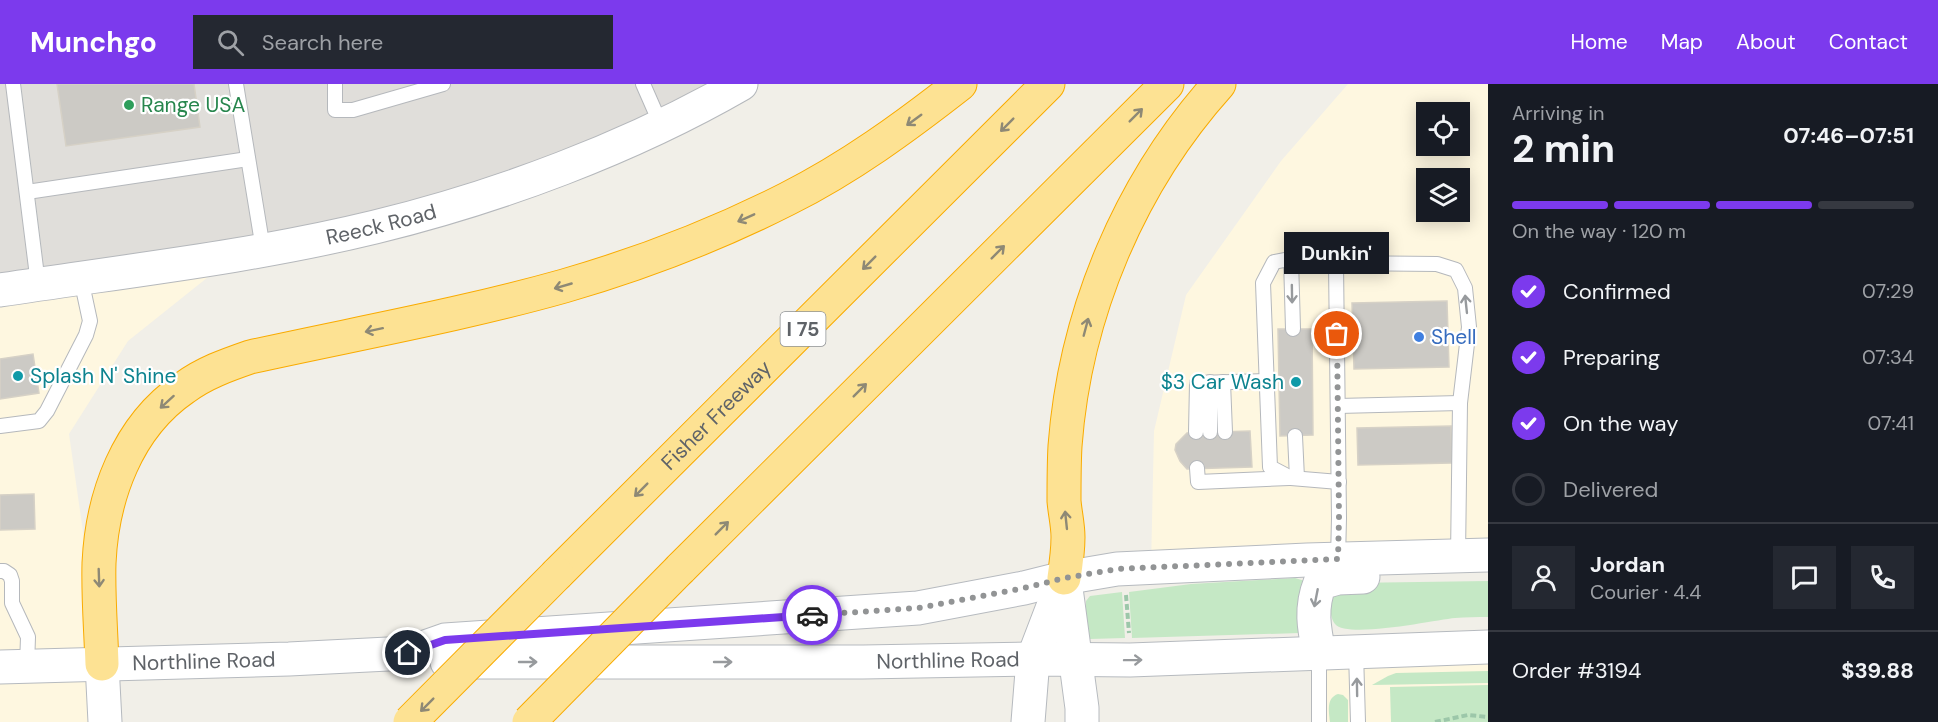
<!DOCTYPE html>
<meta charset="utf-8">
<style>
:root{--surface:#171b24;--page:#242831;--text:#f1f3f6;--muted:#9ea1a6;--line:#363941;--accent:#7c3aed}
body{margin:0;font-family:"DM Sans",sans-serif;background:var(--page);color:var(--text);height:100vh;display:flex;flex-direction:column;font-size:22px;white-space:nowrap}
*{box-sizing:border-box;margin:0}
p{font-size:20px;color:var(--muted)}
.icon{flex:none;width:33px;height:33px;fill:none;stroke:currentColor;stroke-width:2;stroke-linecap:round;stroke-linejoin:round}
.map{position:relative;flex:1;overflow:hidden}
.details{display:flex;flex-direction:column;background:var(--surface);width:450px}
.details>*{flex:none}
.controls{position:absolute;left:1416px;top:18px;display:grid;gap:12px}
.controls a{display:grid;place-items:center;width:54px;height:54px;border-radius:0px;background:var(--surface);box-shadow:0 3px 15px #0003;font-size:30px}
.pin{position:absolute;display:grid;place-items:center;width:51px;height:51px;color:#fff;margin:-26px;border:3px solid #fff;border-radius:50%;box-shadow:0 2px 6px #0007}
.courier{position:absolute;display:grid;place-items:center;width:60px;height:60px;margin:-30px;border:4px solid #7c3aed;border-radius:50%;background:#fff;color:#222;box-shadow:0 2px 8px #0007}
.bubble{position:absolute;height:42px;border-radius:0px;background:var(--surface);box-shadow:0 3px 15px #0003;font-size:20px;font-weight:700;line-height:42px;text-align:center}
.summary em{font-style:normal;font-weight:700}
.summary div{display:flex;flex-direction:column-reverse}
.summary{display:flex;align-items:center;justify-content:space-between;height:102px;padding:0 24px}
h1{font-size:39px;font-weight:700;line-height:45px}
.bar{display:grid;grid-template-columns:repeat(4,1fr);gap:9px 6px;align-content:center;height:72px;padding:0 24px}
.bar i{height:8px;border-radius:4px;background:var(--line)}
.bar .on{background:var(--accent)}
.bar p{grid-column:span 4}
.line{display:flex;align-items:center;gap:15px;padding:0 24px;border-top:2px solid var(--line)}
.line div{flex:1}
.round{display:grid;place-items:center;flex:none;width:63px;height:63px;border-radius:0px;background:var(--page)}
ol{padding:0 24px;list-style:none}
li{display:flex;align-items:center;gap:18px;height:66px}
li p{margin-inline-start:auto}
li .icon{padding:6px;border-radius:50%;background:var(--accent);color:#fff;stroke-width:4}
li:last-child{color:var(--muted)}
li i{width:33px;height:33px;border:3px solid var(--line);border-radius:50%}
header{display:flex;align-items:center;gap:36px;box-sizing:border-box;height:84px;padding:0 30px;background:var(--accent);color:#fff}
header strong{font-size:28px}
nav{display:flex;gap:33px;margin-inline-start:auto;font-size:21px}
.search{width:420px;height:54px;background:var(--page);display:flex;align-items:center;gap:15px;box-sizing:border-box;padding:0 21px;border-radius:0px;color:var(--muted);font-size:22px}
main{display:flex;flex:1;min-height:0}
.map>svg:first-child{display:block}
.commercial{fill:#fef7e0;fill-rule:evenodd}
.industrial{fill:#e0deda}
.green{fill:#c5e8c5}
.building{fill:#cccac5;stroke:#d6d1c6;stroke-width:1.5}
.lines{fill:none;stroke-linecap:round;stroke-linejoin:round}
.service-casing{stroke:#b5b8bc;stroke-width:16}
.tertiary-casing{stroke:#b5b8bc;stroke-width:35}
.secondary-casing{stroke:#b6babf;stroke-width:35}
.motorway-casing{stroke:#f9ab00;stroke-width:35}
.path{stroke:#9cc7a9;stroke-width:4;stroke-dasharray:6 3;stroke-linecap:butt}
.service{stroke:#fff;stroke-width:14}
.tertiary{stroke:#fff;stroke-width:33}
.secondary{stroke:#fff;stroke-width:33}
.motorway{stroke:#fde293;stroke-width:33}
.motorway-bridge-casing{stroke:#f9ab00;stroke-width:35;stroke-linecap:butt}
.motorway-bridge{stroke:#fde293;stroke-width:33}
.oneway{stroke:#8e8975}
.oneway2{stroke:#979a9d}
.done{stroke:#929495;stroke-width:6;stroke-dasharray:0 10.8}
.route{stroke:#7c3aed;stroke-width:8}
.leisure-dot{fill:#2e9e5b;stroke:#fff;stroke-width:2}
.shop-dot{fill:#3f7fe0;stroke:#fff;stroke-width:2}
.culture-dot{fill:#0f9aa8;stroke:#fff;stroke-width:2}
.labels{text-anchor:middle;dominant-baseline:central;stroke-width:4.5;stroke-linejoin:round;paint-order:stroke}
.shield{fill:#fff;stroke:#8f9295;stroke-width:1.5}
.shield-label{font-size:20px;font-weight:bold;fill:#5f6368}
.leisure-label{font-size:21px;fill:#27864d;stroke:#fff;text-anchor:start}
.street-label{font-size:21px;fill:#5f6368;stroke:#fff}
.shop-label{font-size:21px;fill:#366cbe;stroke:#fff;text-anchor:start}
.culture-label{font-size:21px;fill:#0d838f;stroke:#fff;text-anchor:start}
</style>
<header>
<strong>Munchgo</strong>
<div class="search"><svg class="icon" aria-label="search" viewBox="0 0 24 24"><circle cx="10" cy="10" r="6"/><path d="M15 15l6 6"/></svg>Search here</div>
<nav><a>Home</a><a>Map</a><a>About</a><a>Contact</a></nav>
</header>
<main>
<div class="map">
<svg width="1488" height="638" viewBox="0 0 1488 638">
<rect width="100%" height="100%" fill="#f1efe8"/>
<g class="commercial">
<path d="M1348 0H1488V471L1151 483 1154 347 1186 211 1281 77ZM1426 28H1460V62H1426ZM1426 94H1460V128H1426Z"/>
<path d="M237 170 128 257 69 350 102 580 105 638H0V205Z"/>
<path d="M1488 563V638H1319V569Z"/>
</g>
<path class="industrial" d="M0 0H741L530 96 0 205Z"/>
<g class="green">
<path d="M1295 494 1305 497C1296 515 1298 530 1300 549L1132 554 1129 508 1191 500Z"/>
<path d="M1488 497V533C1477 533 1466 533 1455 534 1435 536 1347 555 1335 540 1327 529 1332 514 1337 504L1349 499Z"/>
<path d="M1122 508 1125 554 1090 555 1086 552V517L1090 512Z"/>
<path d="M1488 587V599L1372 601 1388 592 1396 589Z"/>
<path d="M1488 601V638H1391L1390 603Z"/>
<path d="M1338 610 1343 611 1348 616V638H1330C1329 627 1326 614 1338 610Z"/>
</g>
<g class="building">
<path d="M57 0H194L200 43 66 62Z"/>
<path d="M1447 217 1449 283 1354 285 1352 219Z"/>
<path d="M1278 245H1312L1313 351 1280 352Z"/>
<path d="M33 270 39 309 0 315V275Z"/>
<path d="M1451 342 1452 379 1358 381 1357 344Z"/>
<path d="M1250 347 1252 383 1187 385 1180 377 1175 366 1176 360 1187 349Z"/>
<path d="M34 410 35 445 0 446V411Z"/>
</g>
<g class="lines">
<g class="service-casing">
<g id="service">
<path d="M13 0 38 200"/>
<path d="M236 0 263 165"/>
<path d="M335 0V26H353L443 0"/>
<path d="M643 0 661 41"/>
<path d="M27 108 248 75"/>
<path d="M1291 175 1293 245"/>
<path d="M1336 179 1339 434 1338 475"/>
<path d="M1210 298V348"/>
<path d="M1223 298 1225 348"/>
<path d="M1338 322 1460 319"/>
<path d="M0 342 39 337 47 327 86 251 90 237 81 195"/>
<path d="M1196 348 1197 299 1267 297"/>
<path d="M1295 352 1297 394"/>
<path d="M1197 384 1198 398 1289 394"/>
<path d="M1339 398 1291 394 1270 383 1263 199 1274 178 1310 171 1336 179 1437 180 1456 186 1465 204 1469 243 1460 319 1458 472"/>
<path d="M0 487H4L10 491 12 497V519L28 553 27 582"/>
<path d="M1356 568 1358 638"/>
<path d="M1319 638V569"/>
</g>
</g>
<g class="tertiary-casing">
<g id="tertiary">
<path id="s1" d="M0 206C125 187 252 173 375 143 498 113 630 64 741 0"/>
</g>
</g>
<g class="secondary-casing">
<g id="secondary">
<path d="M1065 497 1082 624V638"/>
<path d="M1319 569C1314 544 1310 524 1320 499L1338 494 1363 493"/>
<path id="s2" d="M447 578H863L1033 575 1130 576 1488 563"/>
<path d="M102 580 105 638"/>
<path id="s3" d="M0 583 289 575 408 569 445 556 918 524 1024 504 1064 494 1117 485 1307 476 1488 471"/>
<path d="M1028 638 1033 575 1064 494"/>
</g>
</g>
<g class="motorway-casing">
<g id="motorway">
<path d="M680 485 1167 0"/>
<path id="s4" d="M557 490 1048 0"/>
<path d="M1064 494C1066 481 1068 467 1068 453 1068 441 1065 429 1064 417 1064 399 1064 380 1065 362 1075 229 1130 99 1219 0"/>
<path d="M102 580C101 547 98 513 99 479 102 413 127 343 184 304 204 289 227 281 250 273 354 250 461 231 564 202 640 180 716 151 787 115 849 84 905 43 960 0"/>
</g>
</g>
<g class="path">
<path d="M1126 511 1129 549"/>
<path d="M1435 638 1468 631 1488 633"/>
</g>
<use href="#service" class="service"/>
<use href="#tertiary" class="tertiary"/>
<use href="#secondary" class="secondary"/>
<use href="#motorway" class="motorway"/>
<g class="motorway-bridge-casing">
<g id="motorway-bridge">
<path d="M410 638 557 490"/>
<path d="M529 638 680 485"/>
</g>
</g>
<use href="#motorway-bridge" class="motorway-bridge"/>
</g>
<defs><path id="oneway-shaft" d="M-6 0H5M1.5-3L5.5 0L1.5 3" fill="none" stroke-width="1.6" stroke-linecap="round" stroke-linejoin="round" transform="scale(1.5)"/></defs>
<g class="oneway">
<use href="#oneway-shaft" transform="translate(1136 31) rotate(-45)"/>
<use href="#oneway-shaft" transform="translate(914 36) rotate(144)"/>
<use href="#oneway-shaft" transform="translate(1007 41) rotate(135)"/>
<use href="#oneway-shaft" transform="translate(746 134) rotate(156)"/>
<use href="#oneway-shaft" transform="translate(998 168) rotate(-45)"/>
<use href="#oneway-shaft" transform="translate(869 179) rotate(135)"/>
<use href="#oneway-shaft" transform="translate(563 202) rotate(164)"/>
<use href="#oneway-shaft" transform="translate(1086 243) rotate(-75)"/>
<use href="#oneway-shaft" transform="translate(374 246) rotate(168)"/>
<use href="#oneway-shaft" transform="translate(860 306) rotate(-45)"/>
<use href="#oneway-shaft" transform="translate(167 318) rotate(138)"/>
<use href="#oneway-shaft" transform="translate(641 406) rotate(135)"/>
<use href="#oneway-shaft" transform="translate(1066 436) rotate(-96)"/>
<use href="#oneway-shaft" transform="translate(722 444) rotate(-45)"/>
<use href="#oneway-shaft" transform="translate(99 494) rotate(88)"/>
<use href="#oneway-shaft" transform="translate(427 621) rotate(135)"/>
</g>
<g class="oneway2">
<use href="#oneway-shaft" transform="translate(1292 210) rotate(89)"/>
<use href="#oneway-shaft" transform="translate(1466 220) rotate(-96)"/>
<use href="#oneway-shaft" transform="translate(1316 514) rotate(101)"/>
<use href="#oneway-shaft" transform="translate(1133 576) rotate(-1)"/>
<use href="#oneway-shaft" transform="translate(528 578)"/>
<use href="#oneway-shaft" transform="translate(723 578)"/>
<use href="#oneway-shaft" transform="translate(1357 603) rotate(-91)"/>
</g>
<g class="lines">
<path class="done" d="M812 531 918 524 1024 504 1065 494 1117 485 1338 475 1339 434 1337 250"/>
<path class="route" d="M408 569 445 556 812 531"/>
</g>
<circle class="leisure-dot" cx="129" cy="21" r="6"/>
<circle class="shop-dot" cx="1419" cy="253" r="6"/>
<g class="culture-dot">
<circle cx="18" cy="292" r="6"/>
<circle cx="1296" cy="298" r="6"/>
</g>
<g class="labels">
<rect class="shield" x="780.5" y="228" width="45" height="34" rx="4.5"/>
<g class="shield-label">
<text x="803" y="245">I 75</text>
</g>
<g class="leisure-label">
<text x="141" y="21">Range USA</text>
</g>
<g class="street-label">
<text stroke="none"><textPath href="#s1" startOffset="387">Reeck Road</textPath></text>
<text stroke="none"><textPath href="#s4" startOffset="225">Fisher Freeway</textPath></text>
<text stroke="none"><textPath href="#s2" startOffset="501">Northline Road</textPath></text>
<text stroke="none"><textPath href="#s3" startOffset="204">Northline Road</textPath></text>
</g>
<g class="shop-label">
<text x="1431" y="253">Shell</text>
</g>
<g class="culture-label">
<text x="30" y="292">Splash N' Shine</text>
<text x="1284" y="298" text-anchor="end">$3 Car Wash</text>
</g>
</g>
</svg>
<div class="controls">
<a><svg class="icon" aria-label="locate" viewBox="0 0 24 24"><circle cx="12" cy="12" r="6"/><path d="M12 2v4M12 18v4M2 12h4M18 12h4"/></svg></a>
<a><svg class="icon" aria-label="layers" viewBox="0 0 24 24"><path d="M12 4l9 5-9 5-9-5zM3 14l9 5 9-5"/></svg></a>
</div>
<div class="pin" style="left:1337px;top:250px;background:#ea580c"><svg class="icon" aria-label="bag" viewBox="0 0 24 24"><path d="M5 8h14l-1 12H6zM9 8a3 3 0 0 1 6 0"/></svg></div>
<div class="pin" style="left:408px;top:569px;background:#1f2937"><svg class="icon" aria-label="home" viewBox="0 0 24 24"><path d="M3 11l9-7 9 7M6 9v11h12V9"/></svg></div>
<div class="courier" style="left:812px;top:531px"><svg class="icon" aria-label="car" viewBox="0 0 24 24"><path d="M5 17H2v-5l4-1 3-4h7l3 4 3 1v5h-3M9 17h6M6 11h13"/><circle cx="7" cy="17" r="2"/><circle cx="17" cy="17" r="2"/></svg></div>
<div class="bubble" style="left:1284px;top:148px;width:105px">Dunkin'</div>
</div>
<section class="details">
<div class="summary"><div><h1>2 min</h1><p>Arriving in</p></div><em>07:46–07:51</em></div>
<div class="bar"><i class="on"></i><i class="on"></i><i class="on"></i><i></i><p>On the way · 120 m</p></div>
<ol>
<li><svg class="icon" aria-label="check" viewBox="0 0 24 24"><path d="M5 12l5 5 9-10"/></svg>Confirmed<p>07:29</p></li>
<li><svg class="icon" aria-label="check" viewBox="0 0 24 24"><path d="M5 12l5 5 9-10"/></svg>Preparing<p>07:34</p></li>
<li><svg class="icon" aria-label="check" viewBox="0 0 24 24"><path d="M5 12l5 5 9-10"/></svg>On the way<p>07:41</p></li>
<li><i></i>Delivered</li>
</ol>
<div class="line" style="height:108px"><a class="round"><svg class="icon" aria-label="person" viewBox="0 0 24 24"><circle cx="12" cy="8" r="4"/><path d="M4 21q1-7 8-7t8 7"/></svg></a><div><b>Jordan</b><p>Courier · 4.4</p></div><a class="round"><svg class="icon" aria-label="chat" viewBox="0 0 24 24"><path d="M4 5h16v11H9l-5 4z"/></svg></a><a class="round"><svg class="icon" aria-label="phone" viewBox="0 0 24 24"><path d="M5 4h4l2 5-3 2q2 4 5 5l2-3 5 2v4C11 20 4 13 5 4z"/></svg></a></div>
<div class="line" style="height:78px"><div>Order #3194</div><b>$39.88</b></div>
</section>
</main>
